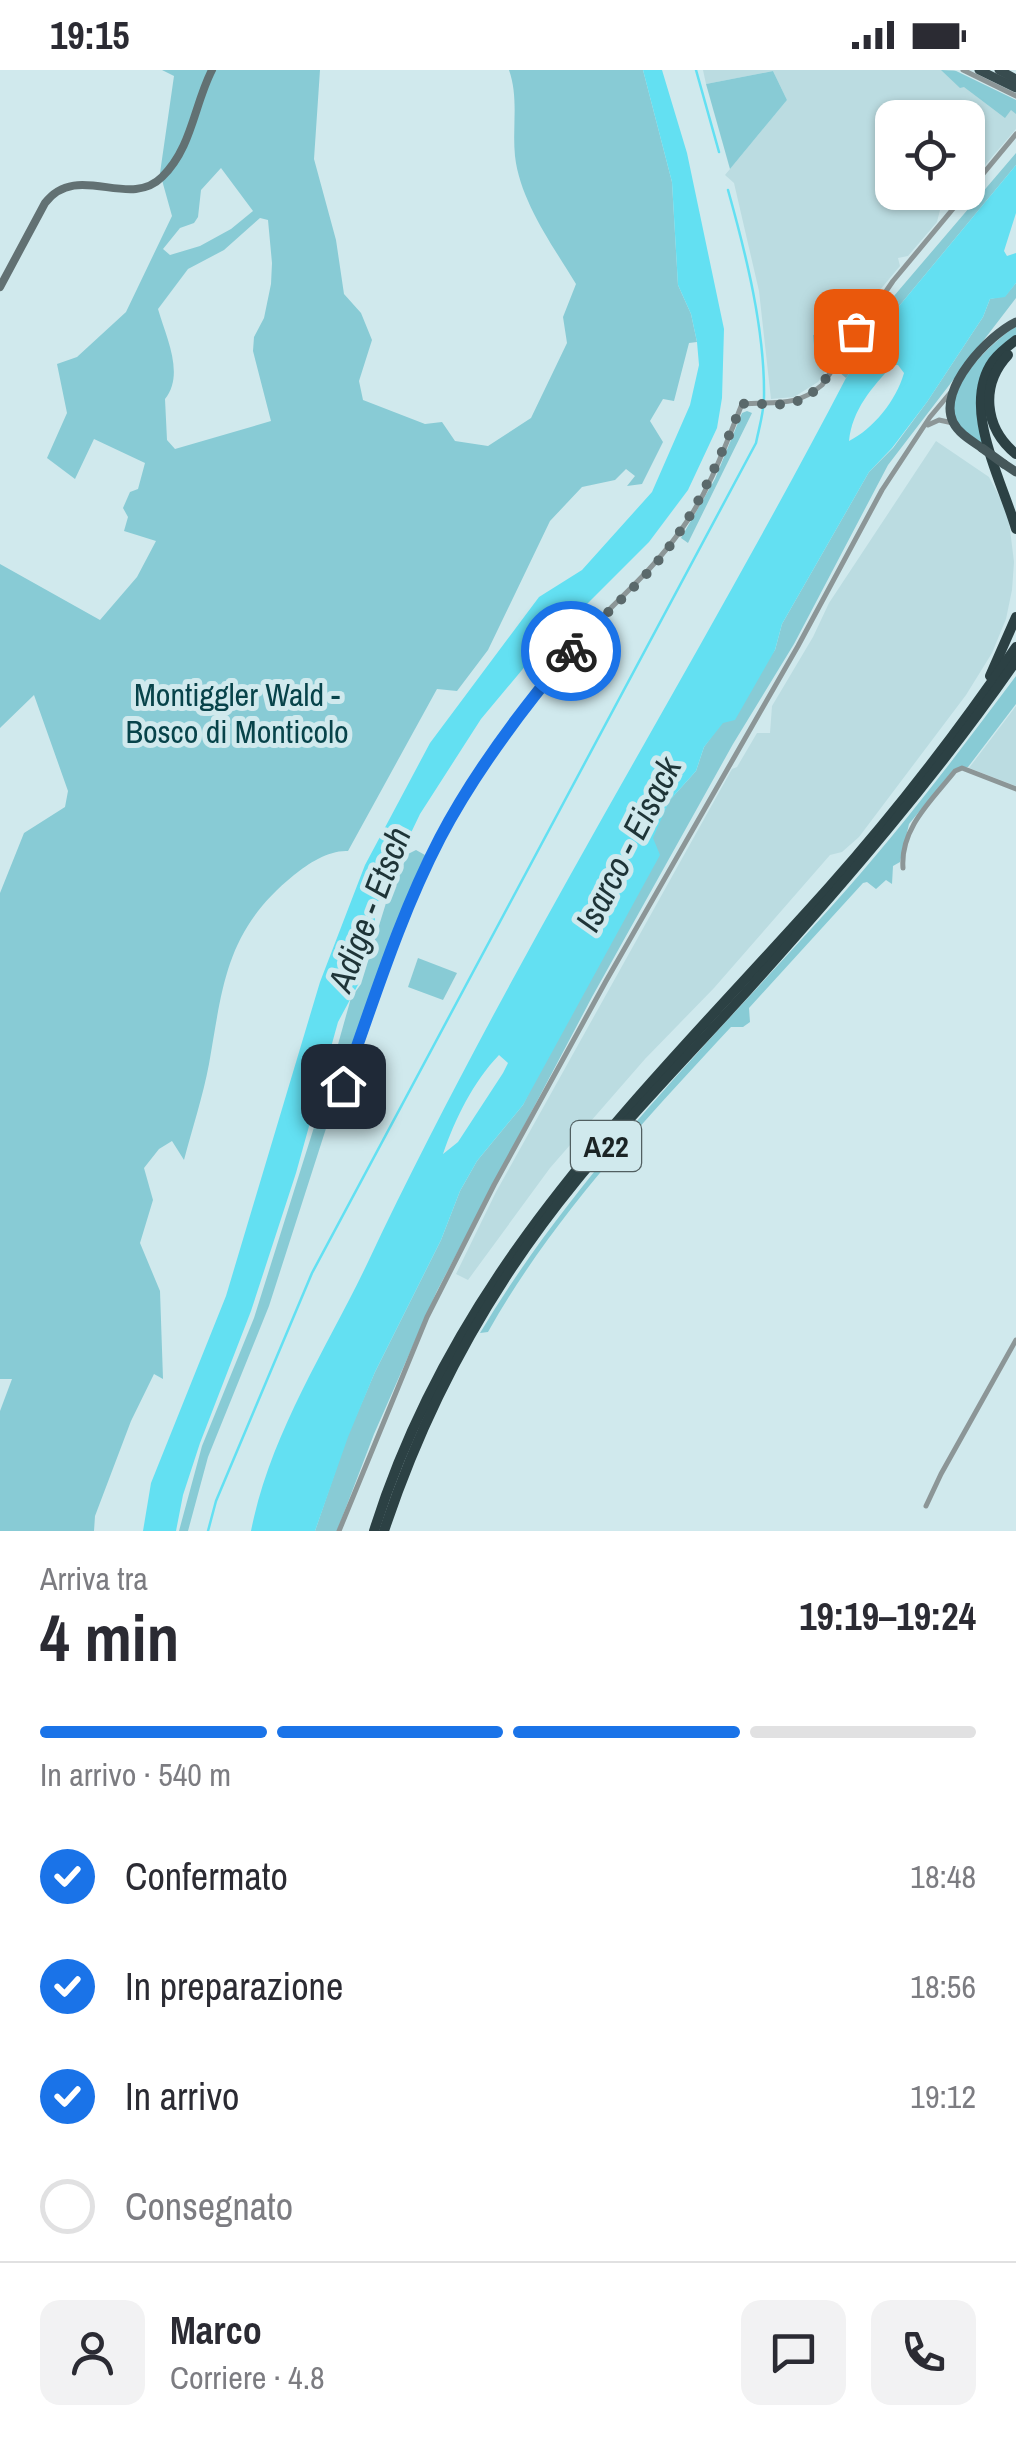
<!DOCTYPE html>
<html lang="it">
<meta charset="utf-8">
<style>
:root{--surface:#fff;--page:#f2f2f3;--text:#2b2b33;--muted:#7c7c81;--line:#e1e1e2;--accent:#1a73e8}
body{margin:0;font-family:"Archivo Narrow",sans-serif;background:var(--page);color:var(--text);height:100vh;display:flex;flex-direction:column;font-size:38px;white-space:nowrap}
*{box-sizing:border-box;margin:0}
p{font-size:32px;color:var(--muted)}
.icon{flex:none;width:55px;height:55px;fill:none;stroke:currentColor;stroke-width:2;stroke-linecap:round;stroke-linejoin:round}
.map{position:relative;height:1461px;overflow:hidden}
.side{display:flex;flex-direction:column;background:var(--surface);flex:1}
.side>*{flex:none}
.tools{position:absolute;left:875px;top:30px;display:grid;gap:20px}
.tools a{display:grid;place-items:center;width:110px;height:110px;border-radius:20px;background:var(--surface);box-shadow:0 2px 8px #0004;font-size:50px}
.pin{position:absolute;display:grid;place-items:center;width:85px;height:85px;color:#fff;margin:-42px;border-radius:20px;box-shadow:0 5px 15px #0006}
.courier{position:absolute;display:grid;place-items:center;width:100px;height:100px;margin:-50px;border:8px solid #1a73e8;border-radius:50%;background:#fff;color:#222;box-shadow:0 2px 12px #0007}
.summary em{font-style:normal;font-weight:700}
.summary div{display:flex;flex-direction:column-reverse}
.summary{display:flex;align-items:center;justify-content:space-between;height:170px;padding:0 40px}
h1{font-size:65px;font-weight:700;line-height:75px}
.bar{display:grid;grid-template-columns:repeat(4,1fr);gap:15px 10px;align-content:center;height:120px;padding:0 40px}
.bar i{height:12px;border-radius:8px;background:var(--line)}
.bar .on{background:var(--accent)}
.bar p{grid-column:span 4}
.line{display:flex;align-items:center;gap:25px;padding:0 40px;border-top:2px solid var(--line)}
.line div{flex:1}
.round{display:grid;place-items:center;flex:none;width:105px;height:105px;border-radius:20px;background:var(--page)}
ol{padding:0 40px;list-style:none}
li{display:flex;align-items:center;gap:30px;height:110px}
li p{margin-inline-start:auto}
li .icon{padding:10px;border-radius:50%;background:var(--accent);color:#fff;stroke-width:4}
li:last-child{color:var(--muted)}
li i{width:55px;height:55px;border:5px solid var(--line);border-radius:50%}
.status{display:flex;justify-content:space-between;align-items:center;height:70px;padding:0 50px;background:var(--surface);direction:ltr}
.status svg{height:28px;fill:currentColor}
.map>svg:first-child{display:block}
.built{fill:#bbdce1}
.green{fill:#88cbd5;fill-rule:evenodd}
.water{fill:#63e0f2;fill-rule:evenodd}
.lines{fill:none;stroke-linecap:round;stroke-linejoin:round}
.stream{stroke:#63e0f2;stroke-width:2.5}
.minor{stroke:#8c9697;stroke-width:5}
.secondary{stroke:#627173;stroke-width:8}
.primary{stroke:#45575a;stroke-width:9}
.trunk{stroke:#384c4f;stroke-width:9}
.motorway{stroke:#2c4144;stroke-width:10}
.primary-bridge{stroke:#45575a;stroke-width:9}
.done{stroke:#5a696b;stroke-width:10;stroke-dasharray:0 18}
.route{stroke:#1a73e8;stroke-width:12}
.labels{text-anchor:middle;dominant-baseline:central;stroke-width:10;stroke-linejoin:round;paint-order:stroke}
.shield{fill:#d0e9ed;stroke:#515f61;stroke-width:2.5}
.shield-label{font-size:30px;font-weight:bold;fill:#1b2425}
.park-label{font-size:32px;fill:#07434a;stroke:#d0e9ed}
.water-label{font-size:35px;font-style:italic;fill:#1e3437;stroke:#d0e9ed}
</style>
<div class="status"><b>19:15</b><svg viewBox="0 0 49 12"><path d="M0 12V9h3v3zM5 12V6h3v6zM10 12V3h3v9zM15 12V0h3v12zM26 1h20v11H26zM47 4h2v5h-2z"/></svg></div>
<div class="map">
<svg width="1016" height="1461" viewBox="0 0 1016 1461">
<rect width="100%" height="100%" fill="#d0e9ed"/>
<g class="built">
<path d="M703 0H954L1016 30V59L968 115V48H892V122L962 123 940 140 937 152 908 186 898 188 900 196 874 227 818 312 794 327 771 329 759 221 734 113 725 105 787 30 773 1 706 14Z"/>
<path d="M936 371 989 407 1008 443 1014 492 1012 520 1006 549 992 583 966 625 859 767 842 782 830 785 714 918 645 989 550 1098 468 1210 456 1204 496 1122 732 699 737 697 757 663H770L772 636 813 567 829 533Z"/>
<path d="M1016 636V716L969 698Z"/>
</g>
<g class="green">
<path d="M162 0H320L314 89 336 170 344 224 361 243 372 270 359 311 363 330 425 354 442 352 455 371 488 376 531 348 567 273 563 247 576 214C553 176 520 131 515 86 512 56 519 29 509 0H643L672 112 678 215 691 244 697 272 689 273 674 331 663 329 650 351 663 372 642 414 627 416 635 406 626 399 615 410 582 417 550 451 488 580 457 621 437 619 348 781C329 780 309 793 294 805 226 860 223 914 209 994 203 1026 192 1059 184 1090L172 1071 159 1079 144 1098 153 1130 140 1173 160 1221 163 1309 154 1304 131 1351 95 1446 94 1461H0V1341L12 1309H0V823L24 763 65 737 68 721 34 625 0 658V494L100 550 137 507 156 471 124 461 128 447 123 438 130 422 138 419 145 393 94 369 75 409 47 388 67 343 57 294 77 287 126 242 172 146 160 103 174 6ZM221 98 253 141 231 159 200 176 170 185 163 179 180 158 194 153 198 147 201 120ZM260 148 268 150 272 193 271 214 264 248 254 267 253 281 271 351 175 379 167 370 165 329C185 304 166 267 158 239L188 199 224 180Z"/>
<path d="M941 0 956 1 1016 30V44L1011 40 1005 48 964 17 960 18Z"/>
<path d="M773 1 787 30 730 99 706 14Z"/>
<path d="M1016 83V95L895 241 846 308 839 302 882 240Z"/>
<path d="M1016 213V228L888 395 794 574 733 674 592 927 437 1221 374 1364 337 1461H315L347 1367 375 1302 441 1170 460 1121 477 1091 523 1035 669 731 696 701 704 677 775 580 782 554 869 402 893 378 927 332 983 247 990 229 1005 226Z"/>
<path d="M827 233 833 235 826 244 843 258 851 250 855 254 829 293 815 285 813 265 826 263 823 236Z"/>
<path d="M1016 256V267L988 294 985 376C977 370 966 365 960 357 936 323 991 273 1016 256Z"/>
<path d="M747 341 752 343 688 473 681 468 715 409 742 343Z"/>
<path d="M1016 606V634L968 697 954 699 909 754 900 792 893 796 892 814 886 810 876 819 867 812 863 813 749 938 750 952 743 957H731C643 1052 552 1148 488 1262L480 1263C575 1104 708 974 831 837 897 764 957 685 1016 606Z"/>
<path d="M416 780 425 785 392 864 348 993 340 1012 328 1010 351 928 361 914 386 833 408 784Z"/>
<path d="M418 888 457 903 443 930 408 917Z"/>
<path d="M327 1016 339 1018 269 1236 208 1387 188 1461H179L202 1376 254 1248Z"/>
</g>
<g class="water">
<path d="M643 0H662L687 83 724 259 722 328 717 358 688 420 649 472 527 594 481 649 420 744 375 838V857L359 913 338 952 296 1103 251 1241 200 1373 183 1425 176 1461H143L151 1413 226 1226 320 912 365 795 430 673 539 527 582 500 652 422 690 335 699 295 697 272 691 244 678 215 672 112Z"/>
<path d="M1016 95V143L1004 181 1007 186 1016 183V213L1005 227 990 229 983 247 927 332 892 378 869 402 782 554 775 580 735 650 723 653 704 677 696 701 669 731 653 768 660 785 523 1035 477 1091 460 1121 441 1170 375 1302 348 1367 315 1461H251C270 1364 326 1280 368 1192 511 889 691 605 846 308L895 241ZM893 295H898L904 303C896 331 873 359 849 371 852 340 872 317 893 295ZM499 985 508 993 503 1003 458 1072 443 1084C455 1049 473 1012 499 985Z"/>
</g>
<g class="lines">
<g class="stream">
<path d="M696 0 719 82"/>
<path d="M208 1461 216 1431 312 1203 756 373C759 358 764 342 764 327 765 260 746 184 728 120"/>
</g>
<g class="minor">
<path d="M963 0 1016 26"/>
<path d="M968 122 1016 64"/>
<path d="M928 355 939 350 953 353"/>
<path d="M903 798C900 758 932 730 955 701L962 698 1016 719"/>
<path d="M343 1016C388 888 426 778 505 665 528 632 553 599 580 569 615 532 654 500 683 457 710 420 725 376 742 334 773 331 796 338 822 315L893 211 967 122"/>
<path d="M926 1436 941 1404 1016 1270"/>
<path d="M339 1461 427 1247 494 1115 606 911 798 576 882 420 930 347 951 322"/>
</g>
<path class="secondary" d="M0 217 45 133C77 91 129 140 162 107 192 78 194 35 212 0"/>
<g class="primary">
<path d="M982 378C972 371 959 364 953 352 937 319 989 265 1016 252"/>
<path d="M1004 394 1016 402"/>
</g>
<g class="trunk">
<path d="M979 0 1016 18"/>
<path d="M999 0 1016 9"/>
</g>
<g class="motorway">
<path d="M1016 270C1008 276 999 283 993 291 960 337 1003 412 1016 459"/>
<path d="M1008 285C980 315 984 358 1016 384"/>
<path d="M990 606 1016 547"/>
<path d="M374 1461C458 1192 648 1020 830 816 897 741 959 660 1016 577"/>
<path d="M384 1461C426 1334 491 1215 576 1111 630 1045 691 983 748 920 843 814 935 708 1016 591"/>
</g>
<path class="primary-bridge" d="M982 378 1004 394"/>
</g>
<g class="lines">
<path class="done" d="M571 581C598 549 631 523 658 491 697 444 719 390 742 334 758 332 776 337 791 333 824 326 839 286 856 261"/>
<path class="route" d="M343 1016C373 933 399 847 440 768 475 701 522 639 571 581"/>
</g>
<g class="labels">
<rect class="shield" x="571" y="1051" width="70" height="50" rx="8"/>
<g class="shield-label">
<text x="606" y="1076">A22</text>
</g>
<g class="park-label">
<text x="237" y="624">Montiggler Wald -<tspan x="237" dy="37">Bosco di Monticolo</tspan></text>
</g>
<g class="water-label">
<text transform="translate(628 774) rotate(-63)">Isarco - Eisack</text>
<text transform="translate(369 839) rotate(-69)">Adige - Etsch</text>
</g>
</g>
</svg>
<div class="tools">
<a><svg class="icon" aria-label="locate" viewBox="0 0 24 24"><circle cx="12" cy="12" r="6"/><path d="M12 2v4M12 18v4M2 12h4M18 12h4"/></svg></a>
</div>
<div class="pin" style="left:856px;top:261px;background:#ea580c"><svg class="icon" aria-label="bag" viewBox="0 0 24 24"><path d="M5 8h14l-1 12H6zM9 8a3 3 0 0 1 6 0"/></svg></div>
<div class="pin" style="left:343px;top:1016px;background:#1f2937"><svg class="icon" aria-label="home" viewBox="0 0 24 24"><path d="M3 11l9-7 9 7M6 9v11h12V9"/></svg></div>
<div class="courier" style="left:571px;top:581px"><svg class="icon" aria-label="bike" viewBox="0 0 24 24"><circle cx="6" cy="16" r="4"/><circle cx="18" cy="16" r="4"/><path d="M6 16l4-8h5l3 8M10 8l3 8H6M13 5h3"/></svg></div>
</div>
<section class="side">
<div class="summary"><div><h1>4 min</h1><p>Arriva tra</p></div><em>19:19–19:24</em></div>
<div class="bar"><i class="on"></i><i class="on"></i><i class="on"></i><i></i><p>In arrivo · 540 m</p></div>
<ol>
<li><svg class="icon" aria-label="check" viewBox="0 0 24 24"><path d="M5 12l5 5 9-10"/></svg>Confermato<p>18:48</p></li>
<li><svg class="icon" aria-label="check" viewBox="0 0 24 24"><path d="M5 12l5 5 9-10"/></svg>In preparazione<p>18:56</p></li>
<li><svg class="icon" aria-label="check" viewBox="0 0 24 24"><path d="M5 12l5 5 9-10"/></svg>In arrivo<p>19:12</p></li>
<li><i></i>Consegnato</li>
</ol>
<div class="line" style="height:180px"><a class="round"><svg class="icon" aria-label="person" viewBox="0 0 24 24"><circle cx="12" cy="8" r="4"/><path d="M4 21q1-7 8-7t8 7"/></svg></a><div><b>Marco</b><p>Corriere · 4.8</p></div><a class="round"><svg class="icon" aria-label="chat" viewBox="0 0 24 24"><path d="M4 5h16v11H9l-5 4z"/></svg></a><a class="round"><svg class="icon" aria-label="phone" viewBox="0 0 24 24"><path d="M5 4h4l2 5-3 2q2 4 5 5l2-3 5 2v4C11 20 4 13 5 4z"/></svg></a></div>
</section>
